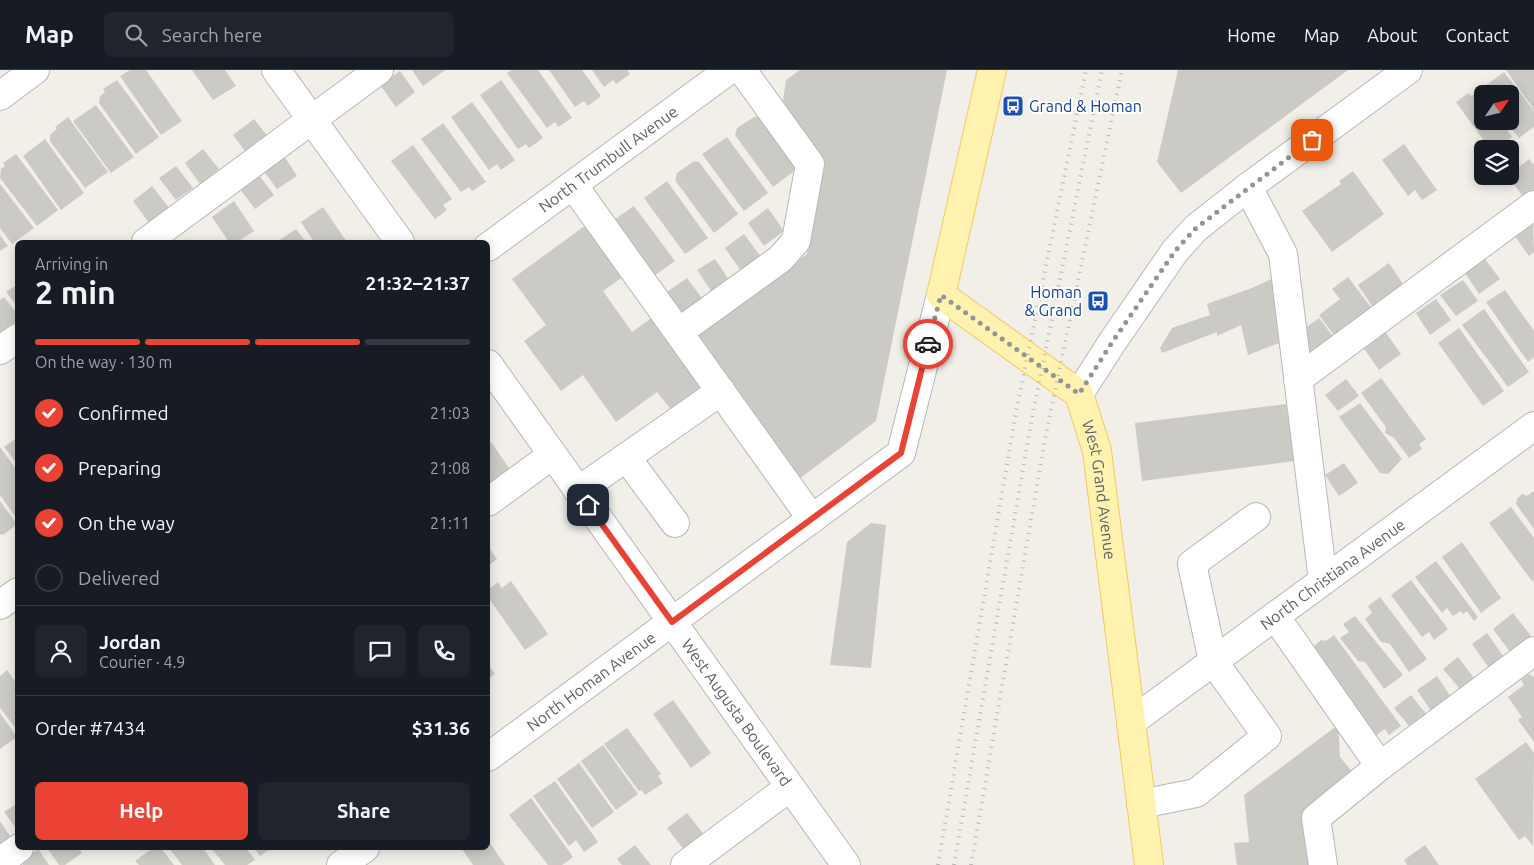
<!DOCTYPE html>
<meta charset="utf-8">
<style>
:root{--surface:#171b24;--page:#20242c;--text:#f1f3f6;--muted:#9ea1a6;--line:#363941;--accent:#ea4335}
body{margin:0;font-family:Ubuntu,sans-serif;background:var(--page);color:var(--text);height:100vh;display:flex;flex-direction:column;font-size:19px;white-space:nowrap}
*{box-sizing:border-box;margin:0}
p{font-size:16px;color:var(--muted)}
.icon{flex:none;width:28px;height:28px;fill:none;stroke:currentColor;stroke-width:2;stroke-linecap:round;stroke-linejoin:round}
.map{position:relative;flex:1;overflow:hidden}
.details{position:absolute;left:15px;top:170px;width:475px;height:610px;display:flex;flex-direction:column;background:var(--surface);border-radius:8px;box-shadow:0 2px 12px #0003}
.details>*{flex:none}
.needle{width:32px;rotate:55deg}
.controls{position:absolute;left:1474px;top:15px;display:grid;gap:10px}
.controls a{display:grid;place-items:center;width:45px;height:45px;border-radius:8px;background:var(--surface);box-shadow:0 2px 12px #0003;font-size:25px}
.pin{position:absolute;display:grid;place-items:center;width:42px;height:42px;color:#fff;margin:-21px;border-radius:10px;box-shadow:0 2px 8px #0006}
.courier{position:absolute;display:grid;place-items:center;width:50px;height:50px;margin:-25px;border:4px solid #ea4335;border-radius:50%;background:#fff;color:#222;box-shadow:0 1px 6px #0007}
.headline em{font-style:normal;font-weight:600}
.headline div{display:flex;flex-direction:column-reverse}
.headline{display:flex;align-items:center;justify-content:space-between;height:85px;padding:0 20px}
h1{font-size:32px;font-weight:600;line-height:38px}
.bar{display:grid;grid-template-columns:repeat(4,1fr);gap:8px 5px;align-content:center;height:60px;padding:0 20px}
.bar i{height:6px;border-radius:4px;background:var(--line)}
.bar .current{background:var(--accent)}
.bar p{grid-column:span 4}
.line{display:flex;align-items:center;gap:12px;padding:0 20px;border-top:1px solid var(--line)}
.line div{flex:1}
.round{display:grid;place-items:center;flex:none;width:52px;height:52px;border-radius:8px;background:var(--page)}
ol{padding:0 20px;list-style:none}
li{display:flex;align-items:center;gap:15px;height:55px}
li p{margin-inline-start:auto}
li .icon{padding:5px;border-radius:50%;background:var(--accent);color:#fff;stroke-width:4}
li:last-child{color:var(--muted)}
li i{width:28px;height:28px;border:2px solid var(--line);border-radius:50%}
.action{display:flex;gap:10px;margin-top:auto;padding:10px 20px}
.action a{flex:1;height:58px;border-radius:8px;background:var(--accent);color:#fff;font-size:20px;font-weight:600;line-height:58px;text-align:center}
.action a+a{background:var(--page);color:var(--text)}
header{display:flex;align-items:center;gap:30px;box-sizing:border-box;height:70px;padding:0 25px;background:var(--surface);border-bottom:1px solid var(--line)}
header strong{font-size:24px}
nav{display:flex;gap:28px;margin-inline-start:auto;font-size:18px}
.search{width:350px;height:45px;background:var(--page);display:flex;align-items:center;gap:12px;box-sizing:border-box;padding:0 18px;border-radius:8px;color:var(--muted);font-size:19px}
.map>svg:first-child{display:block}
.building{fill:#cccac5}
.lines{fill:none;stroke-linecap:round;stroke-linejoin:round}
.minor-casing{stroke:#b5b8bc;stroke-width:30}
.major-casing{stroke:#f2c960;stroke-width:30}
.minor{stroke:#fff;stroke-width:28}
.major{stroke:#fff2af;stroke-width:28}
.rail{stroke:#b6b7b8;stroke-width:4;stroke-dasharray:1 6;stroke-linecap:butt}
.done{stroke:#929495;stroke-width:5;stroke-dasharray:0 9}
.route{stroke:#ea4335;stroke-width:6}
.labels{text-anchor:middle;dominant-baseline:central;stroke-width:4;stroke-linejoin:round;paint-order:stroke}
.transit-label{font-size:16px;fill:#164399;stroke:#fff;text-anchor:start}
.street-label{font-size:16px;fill:#5f6368;stroke:#fff}
</style>
<header>
<strong>Map</strong>
<div class="search"><svg class="icon" aria-label="search" viewBox="0 0 24 24"><circle cx="10" cy="10" r="6"/><path d="M15 15l6 6"/></svg>Search here</div>
<nav><a>Home</a><a>Map</a><a>About</a><a>Contact</a></nav>
</header>
<div class="map">
<svg width="1534" height="795" viewBox="0 0 1534 795">
<rect width="100%" height="100%" fill="#f1efe8"/>
<g class="building">
<path d="M130 0H146L182 51 161 65 120 6Z"/>
<path d="M192 0H225L236 16 213 30Z"/>
<path d="M412 0H445L423 16Z"/>
<path d="M512 0H538L572 48 558 57 555 52 547 58 507 3Z"/>
<path d="M549 0H582L601 26 588 36 584 31 575 37Z"/>
<path d="M592 0H627L630 4 616 14 613 10 604 17Z"/>
<path d="M800 0H947L876 351 799 409 696 265 807 184 825 93 783 31 786 10Z"/>
<path d="M1178 0H1348L1181 123 1157 92Z"/>
<path d="M1506 0H1534V40Z"/>
<path d="M400 1 415 22 396 37 380 15Z"/>
<path d="M1504 2 1534 41V57L1519 68 1505 51H1510V24H1484L1481 19Z"/>
<path d="M117 10 159 67 136 84 99 33 100 26 105 22 103 19Z"/>
<path d="M501 10 543 68 529 78 526 74 518 79 480 25Z"/>
<path d="M1468 23 1471 26 1475 24 1482 26V51H1501L1512 67 1497 79H1490L1456 32Z"/>
<path d="M472 32 515 90 501 100 497 94 489 100 451 47Z"/>
<path d="M96 35 134 87 111 103 73 51Z"/>
<path d="M68 47 108 102 85 118 50 71V65L57 59 55 57Z"/>
<path d="M754 47H759L797 99 773 117 735 65 737 58Z"/>
<path d="M254 49 269 68 247 84 233 65Z"/>
<path d="M443 53 486 112 472 121 469 117 461 122 421 69Z"/>
<path d="M727 67 768 123 744 141 702 84Z"/>
<path d="M45 69 84 123 61 140 23 86Z"/>
<path d="M1404 74 1437 120 1422 130 1415 120 1408 126 1382 90Z"/>
<path d="M413 75 452 129 443 135 447 140 435 149 391 91Z"/>
<path d="M203 79 219 99 200 114 185 93Z"/>
<path d="M16 84 58 140 37 156 0 108 1 99 5 96 3 93Z"/>
<path d="M284 86 297 106 277 119 263 100Z"/>
<path d="M1529 89 1534 95V125L1526 131 1508 106Z"/>
<path d="M694 91 699 92 738 144 714 163 675 110 677 103Z"/>
<path d="M176 96 193 118 176 130 159 108Z"/>
<path d="M1353 101 1384 144 1332 182 1302 141 1341 114 1339 111Z"/>
<path d="M258 104 274 125 255 139 239 118Z"/>
<path d="M667 111 708 168 685 184 644 128Z"/>
<path d="M0 114 34 158 12 174 0 158Z"/>
<path d="M152 116 169 138 149 153 133 131Z"/>
<path d="M234 131 254 161 237 172H229L212 147Z"/>
<path d="M634 136 675 191 651 208 611 152Z"/>
<path d="M323 137 347 172H314L301 152Z"/>
<path d="M768 138 784 161 764 176 748 153Z"/>
<path d="M1533 151 1534 182 1529 186 1514 165Z"/>
<path d="M590 152 628 203 603 221 632 262 657 244 713 321 677 347 657 322 616 352 583 305 561 321 524 271 546 255 512 209Z"/>
<path d="M296 159 306 172H277Z"/>
<path d="M744 164 761 187 741 201 725 178Z"/>
<path d="M0 165 8 176 0 181Z"/>
<path d="M715 189 729 210 711 221 697 200Z"/>
<path d="M1485 189 1500 209 1479 224 1465 203Z"/>
<path d="M1389 193 1403 214 1372 236 1358 215Z"/>
<path d="M1276 207 1282 272 1248 285 1241 255 1217 266V262L1162 283 1160 278 1172 258 1210 245 1207 234 1252 218Z"/>
<path d="M1348 207 1373 240 1336 268 1319 245 1340 229 1332 219Z"/>
<path d="M687 208 702 228 679 244 664 224Z"/>
<path d="M1463 210 1478 231 1456 246 1440 225Z"/>
<path d="M18 214V237L6 222Z"/>
<path d="M1505 220 1534 261V287L1528 292 1486 232Z"/>
<path d="M4 227 18 245V250L0 263V230Z"/>
<path d="M1436 229 1451 250 1430 265 1416 243Z"/>
<path d="M1484 239 1529 302 1508 317 1462 255Z"/>
<path d="M1319 248 1335 269 1313 285 1297 264Z"/>
<path d="M1459 258 1504 321 1483 336 1438 273Z"/>
<path d="M1384 260 1401 284 1379 300 1362 276Z"/>
<path d="M1381 308 1426 369 1419 374 1422 379 1409 388 1394 368 1385 363 1386 357 1361 323Z"/>
<path d="M1346 309 1359 326 1338 341 1325 325Z"/>
<path d="M1360 333 1402 389 1388 404 1380 403 1339 347Z"/>
<path d="M1286 334 1294 391 1142 411 1135 353Z"/>
<path d="M18 367V395L4 377Z"/>
<path d="M491 372 511 401 488 417V375Z"/>
<path d="M0 377 18 402 16 448 0 425Z"/>
<path d="M1344 393 1358 413 1339 426 1325 405Z"/>
<path d="M1534 421V459L1516 434 1517 429 1522 424 1527 426Z"/>
<path d="M0 431 17 454 3 465 0 464Z"/>
<path d="M1511 437 1534 468V510L1532 511 1489 453Z"/>
<path d="M871 453 886 455 871 598 830 595 847 472Z"/>
<path d="M1462 472 1501 528 1481 543 1442 487Z"/>
<path d="M488 476 497 489 488 496Z"/>
<path d="M1436 491 1478 547 1474 551 1467 541 1463 544 1461 541 1453 546 1447 538 1442 543 1415 507Z"/>
<path d="M1411 510 1448 559 1434 570 1429 562 1422 567 1391 525Z"/>
<path d="M511 511 548 564 525 580 488 527V520L498 512 502 518Z"/>
<path d="M1380 527 1427 589 1409 602 1390 574 1381 572 1365 549 1372 543 1368 536Z"/>
<path d="M1513 543 1531 566 1510 582 1493 559Z"/>
<path d="M1355 546 1403 605 1384 619 1365 592 1358 591 1340 568 1349 562 1343 554Z"/>
<path d="M1487 563 1503 586 1488 597 1472 574Z"/>
<path d="M1334 565 1401 656 1389 665 1385 659 1375 666 1313 581 1315 575 1321 570 1326 571Z"/>
<path d="M1458 587 1474 608 1460 619 1443 599Z"/>
<path d="M488 594 495 604 488 609Z"/>
<path d="M18 597V609L14 604Z"/>
<path d="M7 600 18 615V661L0 638V606Z"/>
<path d="M1529 604 1534 607V672L1518 650 1522 647 1508 627 1524 615 1521 610Z"/>
<path d="M1437 606 1451 627 1431 641 1417 620Z"/>
<path d="M1411 625 1426 644 1410 657 1394 638Z"/>
<path d="M673 630 711 683 691 698 653 644Z"/>
<path d="M0 643 17 667 0 679Z"/>
<path d="M1338 655 1340 687 1354 704 1310 795H1237L1234 773 1249 772 1244 725Z"/>
<path d="M627 658 661 704 658 706 663 713 645 725 641 720 639 721 604 674Z"/>
<path d="M1526 672 1534 683 1533 776 1525 766 1519 770 1475 709Z"/>
<path d="M603 675 638 724 616 740 581 691Z"/>
<path d="M579 693 614 742 592 758 557 709Z"/>
<path d="M555 711 598 772 584 782 576 770 569 776 533 726Z"/>
<path d="M531 728 573 787 562 795H548L509 745Z"/>
<path d="M18 733V761L4 742Z"/>
<path d="M687 743 705 766 685 781 667 758Z"/>
<path d="M0 751 12 769 0 777Z"/>
<path d="M488 770 505 795H473L462 779 488 778Z"/>
<path d="M635 775 651 795H622L617 789Z"/>
<path d="M1425 775 1439 795H1407L1404 790Z"/>
<path d="M47 778H79L82 783 65 795H59Z"/>
<path d="M153 778H161L174 795H139L135 791Z"/>
<path d="M169 778H203L215 795H182Z"/>
<path d="M211 778H246L255 790 247 795H225Z"/>
<path d="M254 778H271L260 786Z"/>
<path d="M38 779 49 795H23L21 792Z"/>
</g>
<g class="lines">
<g class="minor-casing">
<g id="minor">
<path d="M276 0 400 172"/>
<path d="M0 26 35 0"/>
<path d="M573 115 812 449"/>
<path d="M1248 117 1283 184 1323 511"/>
<path d="M146 172 379 0"/>
<path id="s1" d="M488 177 729 0"/>
<path d="M679 262 780 189 796 171 810 94 742 0"/>
<path d="M0 280 18 268"/>
<path id="s2" d="M488 294 846 795"/>
<path d="M1298 309 1534 135"/>
<path d="M1079 324 1113 271 1175 181 1196 158 1248 117 1408 0"/>
<path d="M626 387 675 453"/>
<path d="M578 421 721 321"/>
<path d="M488 432 552 385"/>
<path d="M0 535 18 522"/>
<path d="M1275 546 1380 696"/>
<path id="s3" d="M1131 652 1534 356"/>
<path id="s4" d="M488 687 901 383 941 225"/>
<path d="M1141 734 1196 723 1267 666 1213 591 1192 494 1256 447"/>
<path d="M0 792 19 778"/>
<path d="M341 795 365 778"/>
<path d="M685 795 790 717"/>
<path d="M1323 795 1316 748 1380 696 1534 581"/>
</g>
</g>
<g class="major-casing">
<g id="major">
<path id="s5" d="M992 0 941 225 1079 324 1097 381 1149 795"/>
</g>
</g>
<use href="#minor" class="minor"/>
<use href="#major" class="major"/>
<g class="rail">
<path d="M938 795 1016 342 1086 0"/>
<path d="M954 795 1031 353 1102 0"/>
<path d="M971 795 1046 364 1122 0"/>
</g>
</g>
<g class="lines">
<path class="done" d="M928 274 941 225 1079 324 1113 271 1175 181 1196 158 1312 70"/>
<path class="route" d="M588 435 672 552 901 383 928 274"/>
</g>
<defs>
<g id="bus-square" transform="scale(1.125)"><rect x="-9" y="-9" width="18" height="18" rx="4" fill="#1a4fb4" stroke="#fff"/><path d="M-5-6H5V4H4V6H2V4H-2V6H-4V4H-5ZM-3.5-4V0h7V-4ZM-3.5 1.2v1.5H-2V1.2ZM2 1.2v1.5H3.5V1.2Z" fill="#fff"/></g>
</defs>
<g fill-rule="evenodd">
<use href="#bus-square" x="1013" y="36"/>
<use href="#bus-square" x="1098" y="231"/>
</g>
<g class="labels">
<g class="transit-label">
<text x="1029" y="36">Grand &amp; Homan</text>
<text x="1082" y="222" text-anchor="end">Homan<tspan x="1082" dy="18">&amp; Grand</tspan></text>
</g>
<g class="street-label">
<text stroke="none"><textPath href="#s1" startOffset="149">North Trumbull Avenue</textPath></text>
<text stroke="none"><textPath href="#s5" startOffset="499">West Grand Avenue</textPath></text>
<text stroke="none"><textPath href="#s3" startOffset="250">North Christiana Avenue</textPath></text>
<text stroke="none"><textPath href="#s4" startOffset="128">North Homan Avenue</textPath></text>
<text stroke="none"><textPath href="#s2" startOffset="428">West Augusta Boulevard</textPath></text>
</g>
</g>
</svg>
<div class="controls">
<a><svg class="needle" viewBox="-14 -14 28 28"><path d="M0-13l5 13h-10z" fill="#e53935"/><path d="M0 13l5-13h-10z" fill="#9ea1a6"/></svg></a>
<a><svg class="icon" aria-label="layers" viewBox="0 0 24 24"><path d="M12 4l9 5-9 5-9-5zM3 14l9 5 9-5"/></svg></a>
</div>
<div class="pin" style="left:1312px;top:70px;background:#ea580c"><svg class="icon" aria-label="bag" viewBox="0 0 24 24"><path d="M5 8h14l-1 12H6zM9 8a3 3 0 0 1 6 0"/></svg></div>
<div class="pin" style="left:588px;top:435px;background:#1f2937"><svg class="icon" aria-label="home" viewBox="0 0 24 24"><path d="M3 11l9-7 9 7M6 9v11h12V9"/></svg></div>
<div class="courier" style="left:928px;top:274px"><svg class="icon" aria-label="car" viewBox="0 0 24 24"><path d="M5 17H2v-5l4-1 3-4h7l3 4 3 1v5h-3M9 17h6M6 11h13"/><circle cx="7" cy="17" r="2"/><circle cx="17" cy="17" r="2"/></svg></div>
<section class="details">
<div class="headline"><div><h1>2 min</h1><p>Arriving in</p></div><em>21:32–21:37</em></div>
<div class="bar"><i class="current"></i><i class="current"></i><i class="current"></i><i></i><p>On the way · 130 m</p></div>
<ol>
<li><svg class="icon" aria-label="check" viewBox="0 0 24 24"><path d="M5 12l5 5 9-10"/></svg>Confirmed<p>21:03</p></li>
<li><svg class="icon" aria-label="check" viewBox="0 0 24 24"><path d="M5 12l5 5 9-10"/></svg>Preparing<p>21:08</p></li>
<li><svg class="icon" aria-label="check" viewBox="0 0 24 24"><path d="M5 12l5 5 9-10"/></svg>On the way<p>21:11</p></li>
<li><i></i>Delivered</li>
</ol>
<div class="line" style="height:90px"><a class="round"><svg class="icon" aria-label="person" viewBox="0 0 24 24"><circle cx="12" cy="8" r="4"/><path d="M4 21q1-7 8-7t8 7"/></svg></a><div><b>Jordan</b><p>Courier · 4.9</p></div><a class="round"><svg class="icon" aria-label="chat" viewBox="0 0 24 24"><path d="M4 5h16v11H9l-5 4z"/></svg></a><a class="round"><svg class="icon" aria-label="phone" viewBox="0 0 24 24"><path d="M5 4h4l2 5-3 2q2 4 5 5l2-3 5 2v4C11 20 4 13 5 4z"/></svg></a></div>
<div class="line" style="height:65px"><div>Order #7434</div><b>$31.36</b></div>
<div class="action"><a>Help</a><a>Share</a></div>
</section>
</div>
